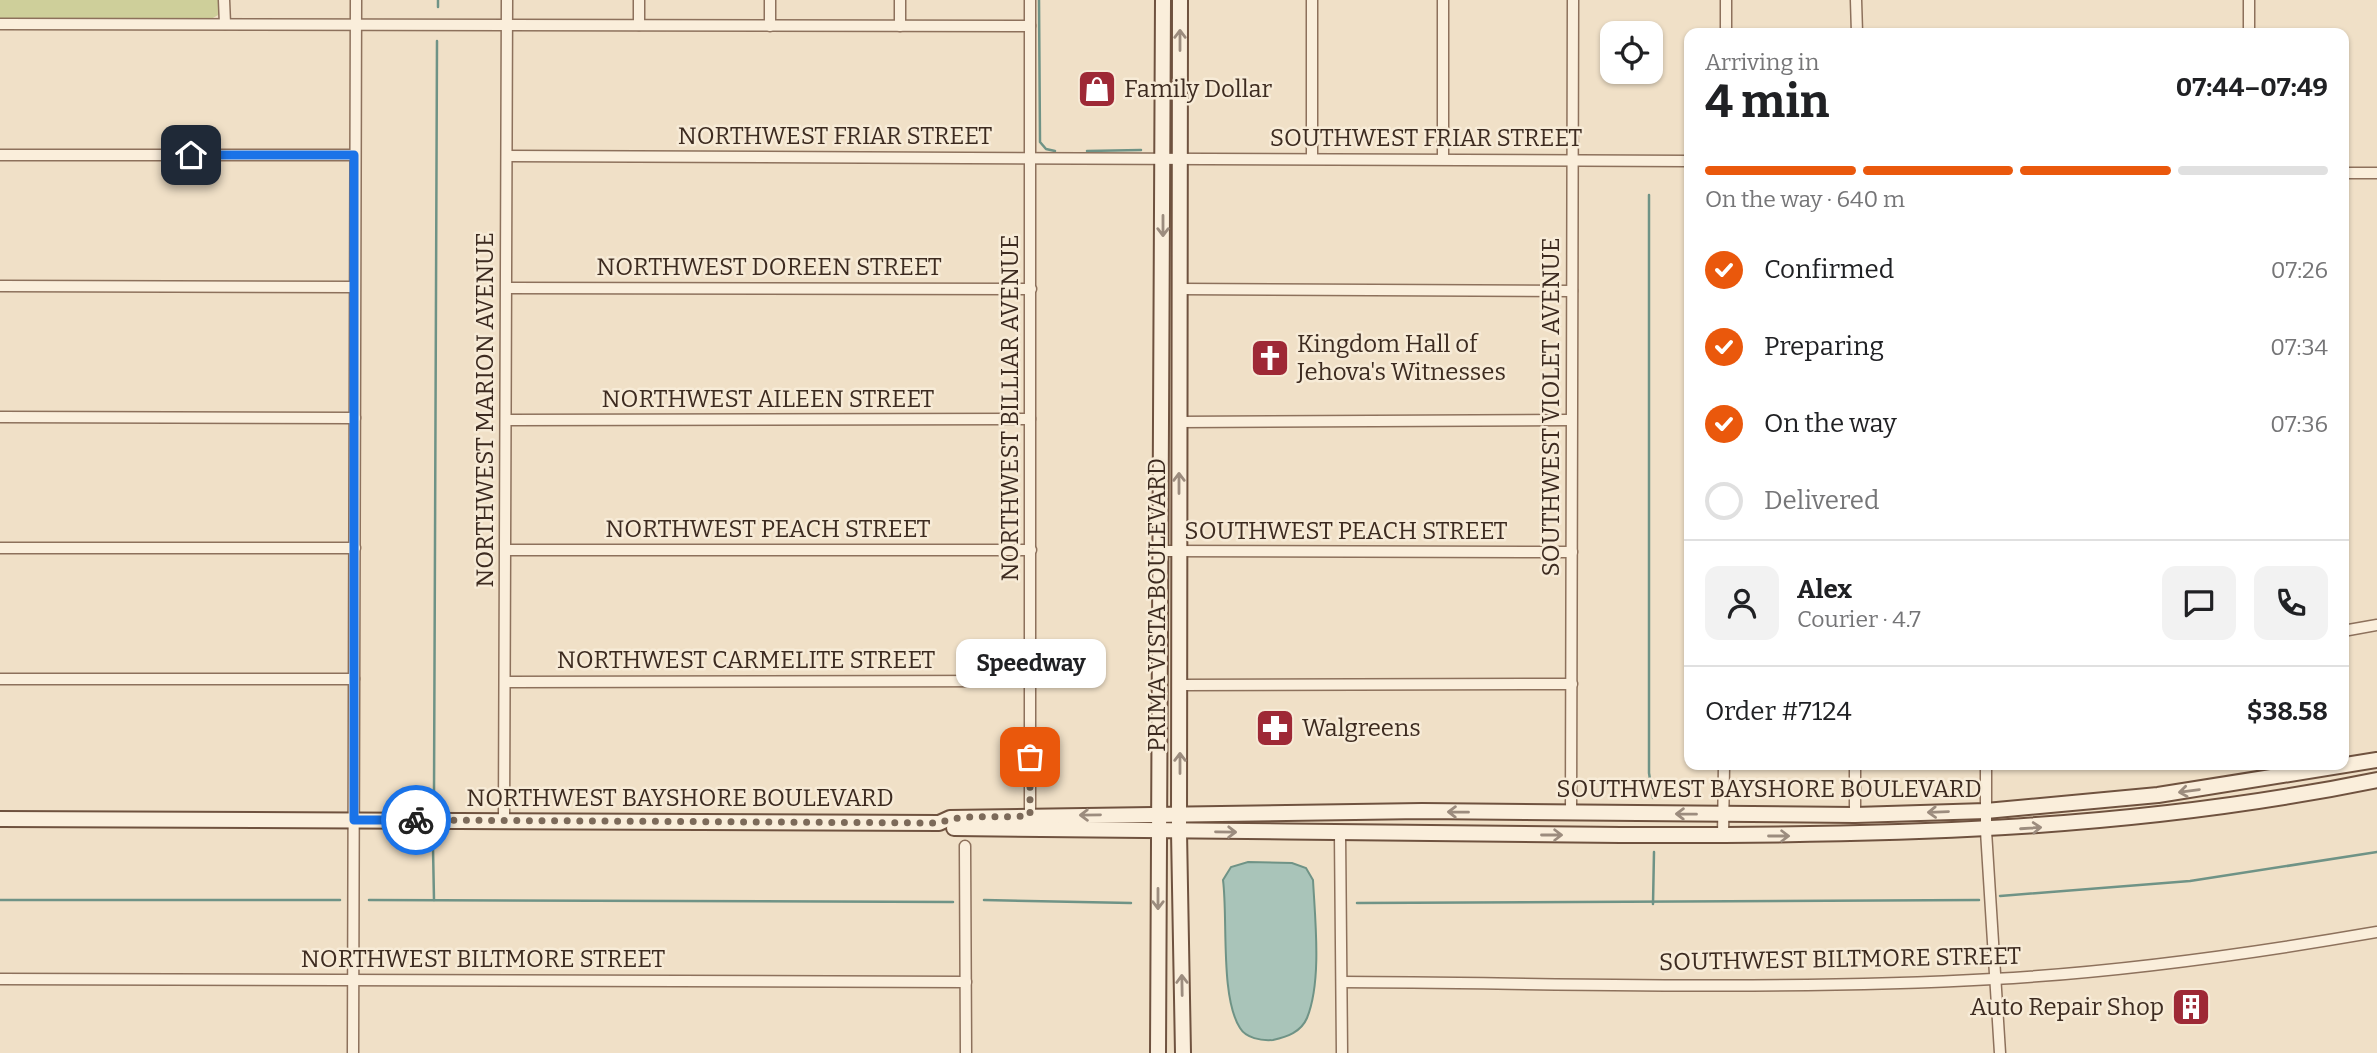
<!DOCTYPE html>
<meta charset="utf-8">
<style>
:root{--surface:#fff;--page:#f2f2f2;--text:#202124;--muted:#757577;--line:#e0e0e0;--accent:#ea580c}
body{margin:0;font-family:Bitter,serif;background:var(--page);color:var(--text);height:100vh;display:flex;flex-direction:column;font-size:26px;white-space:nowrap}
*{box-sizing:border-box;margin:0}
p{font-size:23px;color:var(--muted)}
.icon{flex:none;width:38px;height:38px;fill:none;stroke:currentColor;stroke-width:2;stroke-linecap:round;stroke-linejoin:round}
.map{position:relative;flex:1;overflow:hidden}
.drawer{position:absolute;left:1684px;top:28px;width:665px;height:742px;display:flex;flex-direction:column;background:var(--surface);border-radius:14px;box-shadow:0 2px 5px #0004}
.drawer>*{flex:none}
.fabs{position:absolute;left:1600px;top:21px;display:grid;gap:14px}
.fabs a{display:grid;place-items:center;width:63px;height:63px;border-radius:14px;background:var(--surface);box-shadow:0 2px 5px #0004;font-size:35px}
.pin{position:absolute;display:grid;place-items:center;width:60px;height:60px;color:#fff;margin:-30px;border-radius:14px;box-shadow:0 4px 10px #0006}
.courier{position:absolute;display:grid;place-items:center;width:70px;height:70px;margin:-35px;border:5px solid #1a73e8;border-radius:50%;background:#fff;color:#222;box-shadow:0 2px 9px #0007}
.bubble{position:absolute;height:49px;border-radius:14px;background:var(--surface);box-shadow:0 2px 5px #0004;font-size:23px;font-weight:700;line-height:49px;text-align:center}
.overview em{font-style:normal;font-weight:700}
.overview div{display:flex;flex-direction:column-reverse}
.overview{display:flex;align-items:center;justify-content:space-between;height:119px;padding:0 21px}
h1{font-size:46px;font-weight:700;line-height:52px}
.bar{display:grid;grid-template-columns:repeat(4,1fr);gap:10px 7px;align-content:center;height:84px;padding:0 21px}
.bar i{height:9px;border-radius:5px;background:var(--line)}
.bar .selected{background:var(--accent)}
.bar p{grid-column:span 4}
.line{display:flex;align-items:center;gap:18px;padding:0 21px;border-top:2px solid var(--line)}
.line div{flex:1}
.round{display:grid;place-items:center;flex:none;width:74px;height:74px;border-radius:14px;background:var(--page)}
ol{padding:0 21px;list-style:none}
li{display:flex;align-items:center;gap:21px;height:77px}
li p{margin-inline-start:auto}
li .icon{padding:7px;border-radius:50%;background:var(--accent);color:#fff;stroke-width:4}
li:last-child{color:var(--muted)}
li i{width:38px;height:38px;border:4px solid var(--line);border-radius:50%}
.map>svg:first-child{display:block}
.green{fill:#cecf9a}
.water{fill:#a9c4b9;stroke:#6f9386;stroke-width:2}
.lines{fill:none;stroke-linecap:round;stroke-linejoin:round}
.stream{stroke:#6f9386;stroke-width:2.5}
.minor-casing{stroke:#8d715c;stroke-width:13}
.secondary-casing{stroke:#6f523f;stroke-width:18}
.minor{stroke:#faeedb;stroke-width:10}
.secondary{stroke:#faeedb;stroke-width:14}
.oneway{stroke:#9c8c7e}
.done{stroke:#7c6a5a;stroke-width:7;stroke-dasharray:0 12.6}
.route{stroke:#1a73e8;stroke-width:9}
.labels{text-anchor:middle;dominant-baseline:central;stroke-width:5;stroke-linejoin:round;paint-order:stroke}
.poi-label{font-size:24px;fill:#3d2b20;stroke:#f7ebd7;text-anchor:start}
.street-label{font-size:24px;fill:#3d2b20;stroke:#f7ebd7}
</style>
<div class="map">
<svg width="2377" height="1053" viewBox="0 0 2377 1053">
<rect width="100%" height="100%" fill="#f0e0c7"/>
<path class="green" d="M0 0H221L220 14 211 19 186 21H0Z"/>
<path class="water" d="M1248 862 1292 863 1306 868 1313 880C1315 919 1322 981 1307 1018 1301 1032 1287 1037 1273 1040 1261 1041 1246 1038 1240 1028 1220 997 1228 918 1223 880L1231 867Z"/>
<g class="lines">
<g class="stream">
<path d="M438 0V7"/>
<path d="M1039 0 1040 142 1046 149 1055 151"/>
<path d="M1087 151 1141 150"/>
<path d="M1649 195V773L1653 798"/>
<path d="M434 795 437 41"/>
<path d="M433 848 434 900"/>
<path d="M2000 896 2190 881 2377 852"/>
<path d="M0 900H340"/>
<path d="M369 900 953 902"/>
<path d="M984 900 1131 903"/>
<path d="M1357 903 1979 900"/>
<path d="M1653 904 1654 852"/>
</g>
<g class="minor-casing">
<g id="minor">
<path d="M224 0 225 24"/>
<path d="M639 0V25"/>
<path d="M900 0V26"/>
<path d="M1030 0V815"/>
<path d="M1726 0V33"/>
<path d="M1856 0 1857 33"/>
<path d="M2249 0V33"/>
<path d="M0 24 1030 26"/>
<path d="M770 26V0"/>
<path d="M0 155H354"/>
<path d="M507 156 1689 161"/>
<path d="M1312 158V0"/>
<path d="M1443 158V0"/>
<path d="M2343 173H2377"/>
<path d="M0 286 354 287"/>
<path d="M507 288 1031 289"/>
<path d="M1180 289 1572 291"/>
<path d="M0 417 355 418"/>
<path d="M507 420 1030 419"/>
<path d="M1179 422 1571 420"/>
<path d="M0 548H355"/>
<path d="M506 550H1031"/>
<path d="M1162 551 1572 552"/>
<path d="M2343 631 2377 625"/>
<path d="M0 679H354"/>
<path d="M505 682 1029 681"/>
<path d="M1181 685 1572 684"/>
<path d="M1986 765V831L2000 1053"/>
<path d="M1571 814 1573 0"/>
<path d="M1855 815V765"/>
<path d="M504 820 507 0"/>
<path d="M1340 834 1342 1053"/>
<path d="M1723 836 1724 765"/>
<path d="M965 846 966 1053"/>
<path d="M0 979 966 982"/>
<path d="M1342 982C1559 983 1777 991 1993 979 2123 972 2250 954 2377 932"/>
<path d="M353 1053 356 0"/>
</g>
</g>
<g class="secondary-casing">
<g id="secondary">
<path d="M1180 0 1179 832 1183 1053"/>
<path d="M0 819 939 823 950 818 1422 811 1855 815 1986 811 2158 795 2377 760"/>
<path d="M954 828C1176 829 1399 834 1621 835 1878 836 2124 832 2377 780"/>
<path d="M1158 1053 1163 0"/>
</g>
</g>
<use href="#minor" class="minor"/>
<use href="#secondary" class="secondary"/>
</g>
<defs><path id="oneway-shaft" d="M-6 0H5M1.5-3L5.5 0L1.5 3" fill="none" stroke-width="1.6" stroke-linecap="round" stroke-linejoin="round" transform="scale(1.75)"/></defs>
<g class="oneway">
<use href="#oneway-shaft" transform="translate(1180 40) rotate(-90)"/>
<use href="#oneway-shaft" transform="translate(1163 226) rotate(90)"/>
<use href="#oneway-shaft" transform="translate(1179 483) rotate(-90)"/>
<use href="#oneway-shaft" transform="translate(1180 763) rotate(-90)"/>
<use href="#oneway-shaft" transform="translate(2189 791) rotate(172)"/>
<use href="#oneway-shaft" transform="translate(1458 812) rotate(-179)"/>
<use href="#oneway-shaft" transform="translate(1938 812) rotate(178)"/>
<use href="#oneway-shaft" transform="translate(1686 814) rotate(-179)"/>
<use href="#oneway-shaft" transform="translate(1090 815) rotate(179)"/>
<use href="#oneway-shaft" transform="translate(2031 828) rotate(-4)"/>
<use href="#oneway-shaft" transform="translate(1226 832) rotate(1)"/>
<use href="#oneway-shaft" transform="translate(1552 835)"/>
<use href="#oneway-shaft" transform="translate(1779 836)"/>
<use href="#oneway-shaft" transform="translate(1158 899) rotate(90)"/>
<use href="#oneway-shaft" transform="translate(1182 985) rotate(-91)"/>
</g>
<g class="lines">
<path class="done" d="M416 820 939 823C967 812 1001 820 1030 815V757"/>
<path class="route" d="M191 155H354V820H416"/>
</g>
<defs>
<g id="shop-square" transform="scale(2.0125)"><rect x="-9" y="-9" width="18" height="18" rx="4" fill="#9e2936" stroke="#f7ebd7"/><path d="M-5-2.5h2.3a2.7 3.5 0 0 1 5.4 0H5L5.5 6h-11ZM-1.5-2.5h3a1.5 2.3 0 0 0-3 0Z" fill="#fff"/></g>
<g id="church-square" transform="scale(2.0125)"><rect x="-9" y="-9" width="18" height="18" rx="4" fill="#9e2936" stroke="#f7ebd7"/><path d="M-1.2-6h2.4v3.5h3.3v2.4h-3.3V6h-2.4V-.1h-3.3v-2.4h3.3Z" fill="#fff"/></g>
<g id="pharmacy-square" transform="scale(2.0125)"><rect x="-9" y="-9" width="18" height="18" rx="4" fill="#9e2936" stroke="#f7ebd7"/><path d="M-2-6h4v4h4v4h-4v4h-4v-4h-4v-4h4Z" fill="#fff"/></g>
<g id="building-square" transform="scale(2.0125)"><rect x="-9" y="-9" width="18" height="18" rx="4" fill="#9e2936" stroke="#f7ebd7"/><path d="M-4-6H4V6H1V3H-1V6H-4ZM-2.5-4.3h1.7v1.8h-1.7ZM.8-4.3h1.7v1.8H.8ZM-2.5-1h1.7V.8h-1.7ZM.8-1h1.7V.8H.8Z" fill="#fff"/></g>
</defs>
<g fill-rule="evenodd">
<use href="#shop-square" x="1097" y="89"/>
<use href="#church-square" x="1270" y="358"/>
<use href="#pharmacy-square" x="1275" y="728"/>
<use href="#building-square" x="2191" y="1007"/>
</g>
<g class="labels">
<g class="poi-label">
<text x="1124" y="89">Family Dollar</text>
<text x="1297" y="344">Kingdom Hall of<tspan x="1297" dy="28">Jehova's Witnesses</tspan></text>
<text x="1302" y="728">Walgreens</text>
<text x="2164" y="1007" text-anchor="end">Auto Repair Shop</text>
</g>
<g class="street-label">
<text x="835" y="136">NORTHWEST FRIAR STREET</text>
<text x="1426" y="138">SOUTHWEST FRIAR STREET</text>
<text x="769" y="267">NORTHWEST DOREEN STREET</text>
<text x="768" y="399">NORTHWEST AILEEN STREET</text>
<text transform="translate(1551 407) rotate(-90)">SOUTHWEST VIOLET AVENUE</text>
<text transform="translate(1010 408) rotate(-90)">NORTHWEST BILLIAR AVENUE</text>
<text transform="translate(485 410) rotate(-90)">NORTHWEST MARION AVENUE</text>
<text x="768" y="529">NORTHWEST PEACH STREET</text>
<text x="1346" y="531">SOUTHWEST PEACH STREET</text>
<text transform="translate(1157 605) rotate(-90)">PRIMA VISTA BOULEVARD</text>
<text x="746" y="660">NORTHWEST CARMELITE STREET</text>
<text x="1769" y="789">SOUTHWEST BAYSHORE BOULEVARD</text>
<text x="680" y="798">NORTHWEST BAYSHORE BOULEVARD</text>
<text x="483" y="959">NORTHWEST BILTMORE STREET</text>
<text transform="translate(1840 959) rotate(-1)">SOUTHWEST BILTMORE STREET</text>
</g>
</g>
</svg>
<div class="fabs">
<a><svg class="icon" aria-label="locate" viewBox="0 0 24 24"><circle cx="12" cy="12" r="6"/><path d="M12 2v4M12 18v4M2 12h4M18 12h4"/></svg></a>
</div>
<div class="pin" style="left:1030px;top:757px;background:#ea580c"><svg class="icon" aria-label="bag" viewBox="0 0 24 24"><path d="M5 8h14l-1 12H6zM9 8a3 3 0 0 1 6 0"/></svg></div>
<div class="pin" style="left:191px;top:155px;background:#1f2937"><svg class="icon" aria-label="home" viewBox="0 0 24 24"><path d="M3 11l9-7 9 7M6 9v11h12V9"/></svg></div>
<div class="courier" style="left:416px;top:820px"><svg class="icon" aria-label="bike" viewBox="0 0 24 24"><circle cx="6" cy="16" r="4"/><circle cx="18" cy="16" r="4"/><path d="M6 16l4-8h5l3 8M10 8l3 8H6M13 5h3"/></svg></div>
<div class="bubble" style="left:956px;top:639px;width:150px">Speedway</div>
<section class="drawer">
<div class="overview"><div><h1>4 min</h1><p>Arriving in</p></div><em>07:44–07:49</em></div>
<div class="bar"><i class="selected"></i><i class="selected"></i><i class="selected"></i><i></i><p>On the way · 640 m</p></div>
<ol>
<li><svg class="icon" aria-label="check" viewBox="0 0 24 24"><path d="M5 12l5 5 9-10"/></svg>Confirmed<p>07:26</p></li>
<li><svg class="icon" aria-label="check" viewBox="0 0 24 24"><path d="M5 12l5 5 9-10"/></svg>Preparing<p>07:34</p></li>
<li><svg class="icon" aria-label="check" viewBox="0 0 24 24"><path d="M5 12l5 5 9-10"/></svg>On the way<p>07:36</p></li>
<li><i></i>Delivered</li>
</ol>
<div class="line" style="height:126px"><a class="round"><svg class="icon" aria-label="person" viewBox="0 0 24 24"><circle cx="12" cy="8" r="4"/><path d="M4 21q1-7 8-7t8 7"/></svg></a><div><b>Alex</b><p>Courier · 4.7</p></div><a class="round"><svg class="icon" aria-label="chat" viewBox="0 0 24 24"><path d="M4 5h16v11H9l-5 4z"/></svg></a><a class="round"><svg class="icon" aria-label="phone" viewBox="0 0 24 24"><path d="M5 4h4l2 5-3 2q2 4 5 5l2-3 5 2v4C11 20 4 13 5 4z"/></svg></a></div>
<div class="line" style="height:91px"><div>Order #7124</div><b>$38.58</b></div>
</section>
</div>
